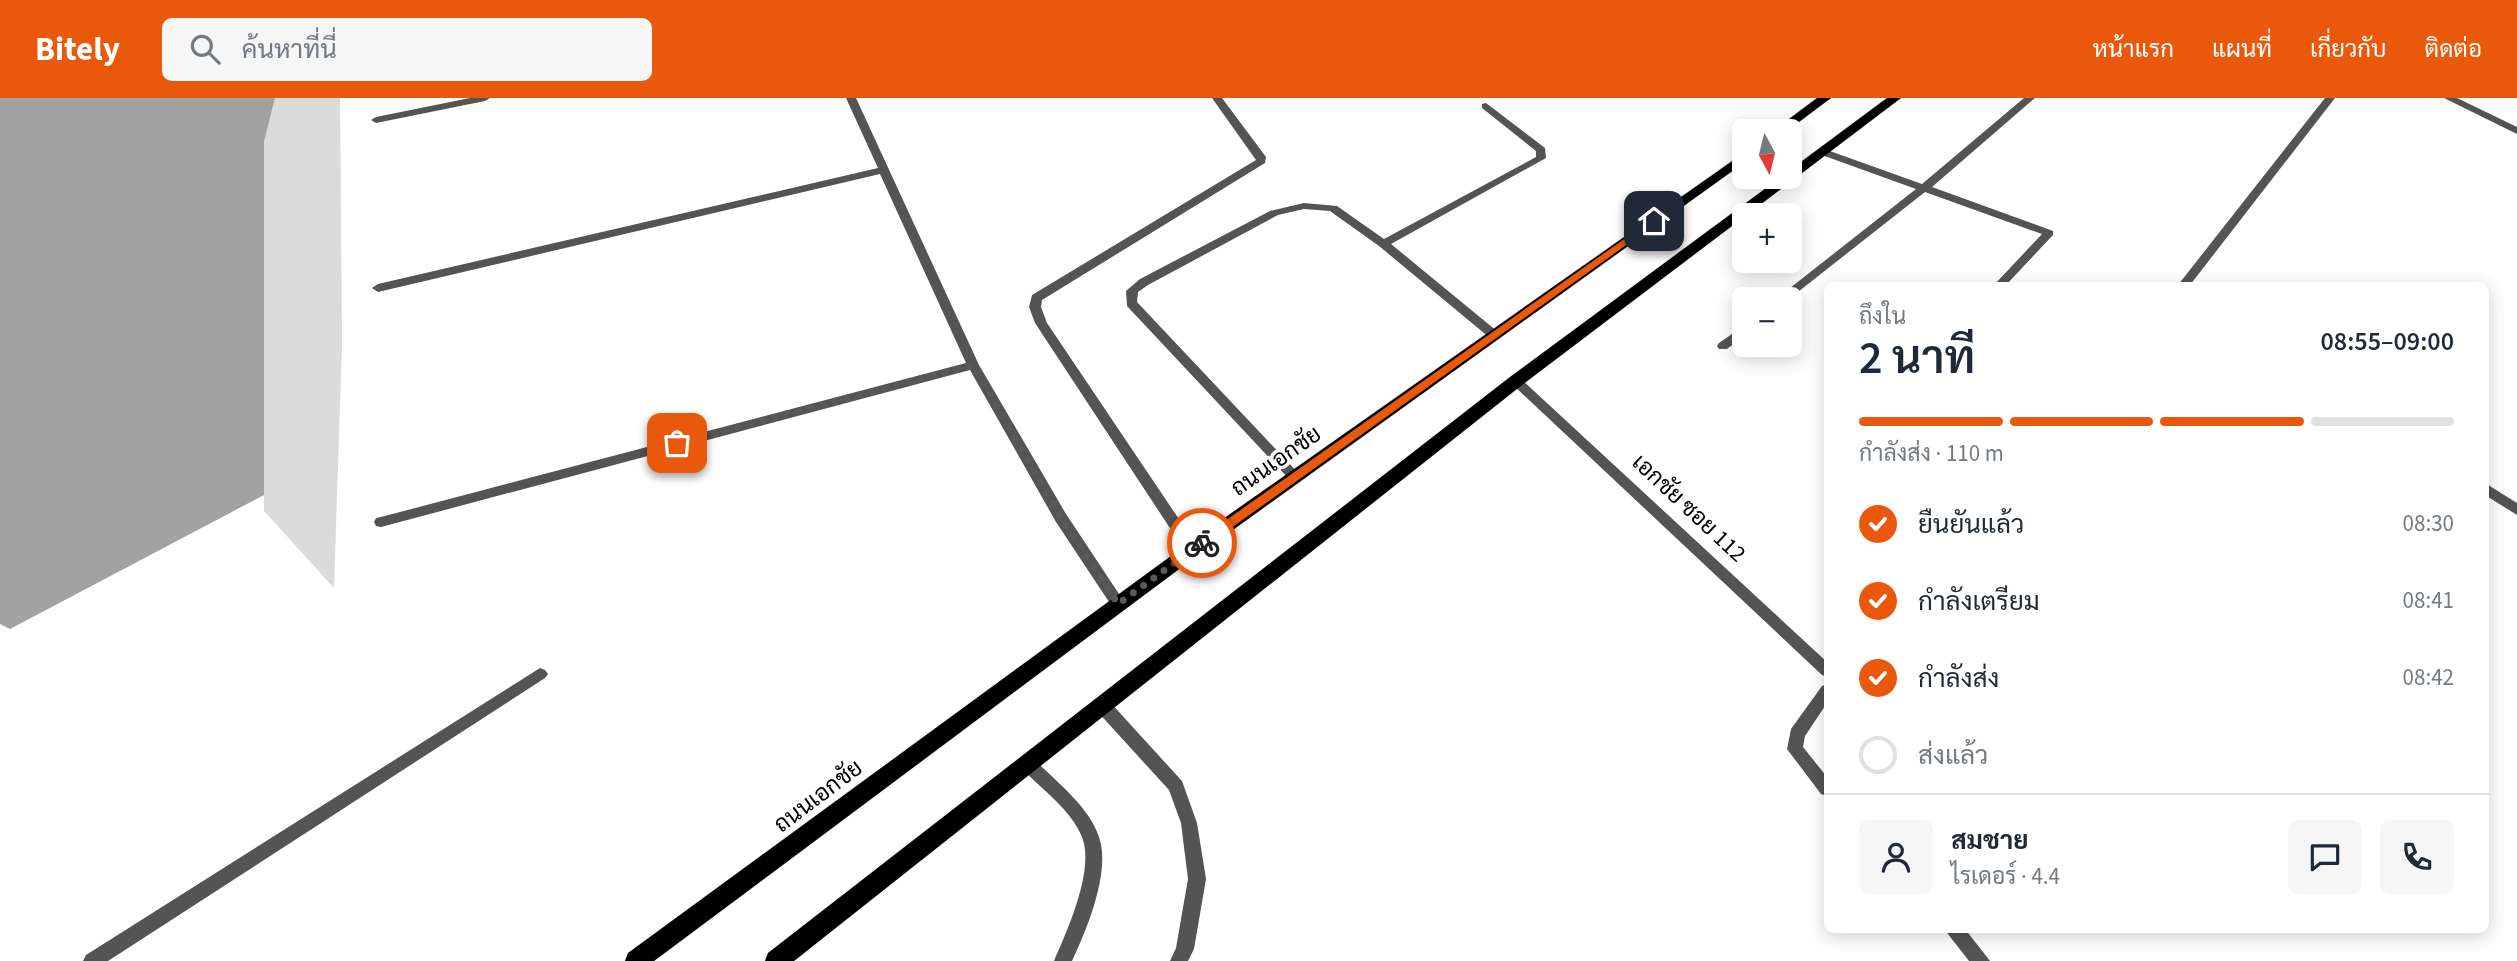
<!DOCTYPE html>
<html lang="th">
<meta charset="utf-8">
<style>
:root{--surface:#fff;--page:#f6f6f7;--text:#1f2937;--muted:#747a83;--line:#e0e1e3;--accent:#ea580c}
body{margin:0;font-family:"Source Sans 3",Sarabun,sans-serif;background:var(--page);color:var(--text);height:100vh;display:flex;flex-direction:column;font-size:26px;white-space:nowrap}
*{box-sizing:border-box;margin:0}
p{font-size:23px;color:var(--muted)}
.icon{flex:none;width:38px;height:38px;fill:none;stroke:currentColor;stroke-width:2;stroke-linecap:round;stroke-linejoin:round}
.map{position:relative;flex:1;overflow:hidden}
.sheet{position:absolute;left:1824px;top:184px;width:665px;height:651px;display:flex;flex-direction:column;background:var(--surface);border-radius:10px;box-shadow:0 4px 18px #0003}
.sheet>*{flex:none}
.needle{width:46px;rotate:173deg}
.tools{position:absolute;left:1732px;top:21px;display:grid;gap:14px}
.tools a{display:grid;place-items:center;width:70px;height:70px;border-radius:10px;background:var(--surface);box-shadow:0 4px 18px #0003;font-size:35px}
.pin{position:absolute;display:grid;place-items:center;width:60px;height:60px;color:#fff;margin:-30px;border-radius:14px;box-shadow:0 4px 10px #0006}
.courier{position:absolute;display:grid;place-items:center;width:70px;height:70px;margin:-35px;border:5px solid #ea580c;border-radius:50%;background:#fff;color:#222;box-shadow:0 2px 9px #0007}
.summary em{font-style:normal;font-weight:600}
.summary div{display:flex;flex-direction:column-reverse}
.summary{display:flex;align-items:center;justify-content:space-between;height:119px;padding:0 35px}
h1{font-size:46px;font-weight:600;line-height:52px}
.bar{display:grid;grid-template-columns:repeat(4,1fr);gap:10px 7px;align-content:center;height:84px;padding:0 35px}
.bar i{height:9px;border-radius:5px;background:var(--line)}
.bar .current{background:var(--accent)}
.bar p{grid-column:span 4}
.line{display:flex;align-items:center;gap:18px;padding:0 35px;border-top:2px solid var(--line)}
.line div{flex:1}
.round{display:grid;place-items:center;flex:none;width:74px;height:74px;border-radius:10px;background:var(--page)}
ol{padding:0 35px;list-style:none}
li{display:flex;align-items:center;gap:21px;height:77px}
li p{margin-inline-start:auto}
li .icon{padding:7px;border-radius:50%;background:var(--accent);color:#fff;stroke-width:4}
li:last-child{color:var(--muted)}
li i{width:38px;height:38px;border:4px solid var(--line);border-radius:50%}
header{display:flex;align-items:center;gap:42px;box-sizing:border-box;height:98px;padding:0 35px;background:var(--accent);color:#fff}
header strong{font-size:33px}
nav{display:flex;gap:38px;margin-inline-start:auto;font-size:24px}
.search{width:490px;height:63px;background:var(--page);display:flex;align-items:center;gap:18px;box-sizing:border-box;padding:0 24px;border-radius:10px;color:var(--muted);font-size:26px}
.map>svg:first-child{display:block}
.green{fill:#dbdbdb}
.water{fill:#a2a2a2}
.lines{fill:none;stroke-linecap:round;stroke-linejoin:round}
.primary-casing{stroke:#dbdbdb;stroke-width:1}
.service{fill:#545454;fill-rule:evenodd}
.minor{fill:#545454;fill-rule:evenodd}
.primary{fill:#000;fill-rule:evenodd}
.route{fill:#ea580c}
.done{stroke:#595959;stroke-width:7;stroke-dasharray:0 12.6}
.labels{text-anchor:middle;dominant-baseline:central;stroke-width:7;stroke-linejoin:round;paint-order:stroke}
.street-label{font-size:23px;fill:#000;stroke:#fff}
</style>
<header>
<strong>Bitely</strong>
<div class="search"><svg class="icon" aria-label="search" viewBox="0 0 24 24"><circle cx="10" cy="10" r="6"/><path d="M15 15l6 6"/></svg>ค้นหาที่นี่</div>
<nav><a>หน้าแรก</a><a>แผนที่</a><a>เกี่ยวกับ</a><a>ติดต่อ</a></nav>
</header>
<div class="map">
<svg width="2517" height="863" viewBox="0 0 2517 863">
<rect width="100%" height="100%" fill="#fff"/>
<path class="green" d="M275 0H340L342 246 334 490 264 413V44Z"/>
<path class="water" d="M0 0H275L264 44V397L10 531 0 526Z"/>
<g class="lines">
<g class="primary-casing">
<g id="primary">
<path d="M1817 0H1831L1787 33H1773Z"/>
<path d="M1887 0H1901L1522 287 794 863H765L768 855 1510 279 1781 79H1790V72Z"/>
<path d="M1745 54V64L1198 457 654 863H625L628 855 1186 447Z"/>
</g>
</g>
<g class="service">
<path d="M2024 0H2035L1932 89 2053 133V137L2006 187H1994L2042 136 1925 94 1789 201H1776L1916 91 1819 56V52H1827L1922 86Z"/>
<path d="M1486 5 1545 50 1546 60 1391 146 1498 234 1500 237 1498 240H1490L1379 148 1330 113 1304 111 1278 117 1148 187 1138 194 1137 204 1302 379 1295 384 1290 382 1127 208 1126 193 1140 181 1270 113 1304 105 1337 108 1384 141 1536 59V53L1482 10V6Z"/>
<path d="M1745 227V237L1727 251H1719L1717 248 1719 245Z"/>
<path d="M2485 385 2517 405V417L2485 397Z"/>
</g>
<g class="minor">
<path d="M470 0H490L485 3 376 25 371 22 376 19Z"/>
<path d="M846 0H856L979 267 1066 416 1123 502 1125 506 1123 510H1113L1056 424 970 272 381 429 376 428 374 424 376 420 381 419 966 265 880 76 378 194 372 190 378 186 878 70Z"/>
<path d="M1212 0H1222L1266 59 1265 65 1042 202 1041 209 1047 225 1197 448 1199 452 1197 456H1187L1035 225 1029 209 1032 197 1256 62Z"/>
<path d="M2325 0H2335L2190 187H2178Z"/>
<path d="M2444 0H2457L2517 29V36Z"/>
<path d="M1516 279 1520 280 1827 564V579L1822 577 1512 286 1510 283 1512 280Z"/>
<path d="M540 570 545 572 548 576 545 580 108 863H83L86 857Z"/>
<path d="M1827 586V605L1805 638 1803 649 1827 679V698L1821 696 1787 651 1791 631 1822 588Z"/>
<path d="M1102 601 1108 602 1182 683 1197 725 1206 781 1194 851 1188 863H1170L1176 850 1188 781 1181 725 1169 692 1096 612 1094 607 1096 602Z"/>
<path d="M1028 659 1034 661C1056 684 1089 708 1099 739 1111 773 1087 832 1072 863H1054C1067 833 1095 772 1082 739 1072 713 1042 691 1022 671L1020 666 1022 661Z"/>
<path d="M1944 831H1965L1990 863H1969Z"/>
</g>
<use href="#primary" class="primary"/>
</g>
<path class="route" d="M1654 120 1657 121V125L1206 448H1198V442Z"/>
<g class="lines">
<path class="done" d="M677 345 973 267 1061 420 1118 506 1202 445"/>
</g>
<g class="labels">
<g class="street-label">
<text transform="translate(1276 363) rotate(-35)">ถนนเอกชัย</text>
<text transform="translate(1689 410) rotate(43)">เอกชัย ซอย 112</text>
<text transform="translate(818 698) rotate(-37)">ถนนเอกชัย</text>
</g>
</g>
</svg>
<div class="tools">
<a><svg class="needle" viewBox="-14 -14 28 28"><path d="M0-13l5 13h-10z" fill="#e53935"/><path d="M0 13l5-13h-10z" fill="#747a83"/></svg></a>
<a>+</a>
<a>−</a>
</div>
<div class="pin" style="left:677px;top:345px;background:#ea580c"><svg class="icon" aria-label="bag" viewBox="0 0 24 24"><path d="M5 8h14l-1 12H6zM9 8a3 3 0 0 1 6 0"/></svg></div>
<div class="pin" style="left:1654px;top:123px;background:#1f2937"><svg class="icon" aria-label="home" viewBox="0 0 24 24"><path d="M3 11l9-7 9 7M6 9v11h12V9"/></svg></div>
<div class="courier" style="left:1202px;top:445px"><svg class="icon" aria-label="bike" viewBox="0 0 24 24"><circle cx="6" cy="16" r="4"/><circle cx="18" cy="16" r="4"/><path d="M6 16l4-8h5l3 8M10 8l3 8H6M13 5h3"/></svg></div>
<section class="sheet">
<div class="summary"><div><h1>2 นาที</h1><p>ถึงใน</p></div><em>08:55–09:00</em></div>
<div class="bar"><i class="current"></i><i class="current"></i><i class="current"></i><i></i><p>กำลังส่ง · 110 m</p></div>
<ol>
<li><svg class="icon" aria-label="check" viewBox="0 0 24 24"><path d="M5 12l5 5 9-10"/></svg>ยืนยันแล้ว<p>08:30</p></li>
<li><svg class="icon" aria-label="check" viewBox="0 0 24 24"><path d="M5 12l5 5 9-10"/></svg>กำลังเตรียม<p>08:41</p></li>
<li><svg class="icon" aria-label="check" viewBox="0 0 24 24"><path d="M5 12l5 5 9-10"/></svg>กำลังส่ง<p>08:42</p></li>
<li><i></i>ส่งแล้ว</li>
</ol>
<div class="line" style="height:126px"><a class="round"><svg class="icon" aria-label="person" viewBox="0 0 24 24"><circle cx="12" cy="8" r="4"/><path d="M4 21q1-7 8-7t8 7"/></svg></a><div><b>สมชาย</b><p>ไรเดอร์ · 4.4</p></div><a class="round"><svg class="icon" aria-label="chat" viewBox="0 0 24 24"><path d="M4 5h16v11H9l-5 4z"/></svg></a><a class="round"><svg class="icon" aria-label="phone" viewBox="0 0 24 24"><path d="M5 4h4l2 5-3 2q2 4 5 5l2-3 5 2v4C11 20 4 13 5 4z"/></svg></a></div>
</section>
</div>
